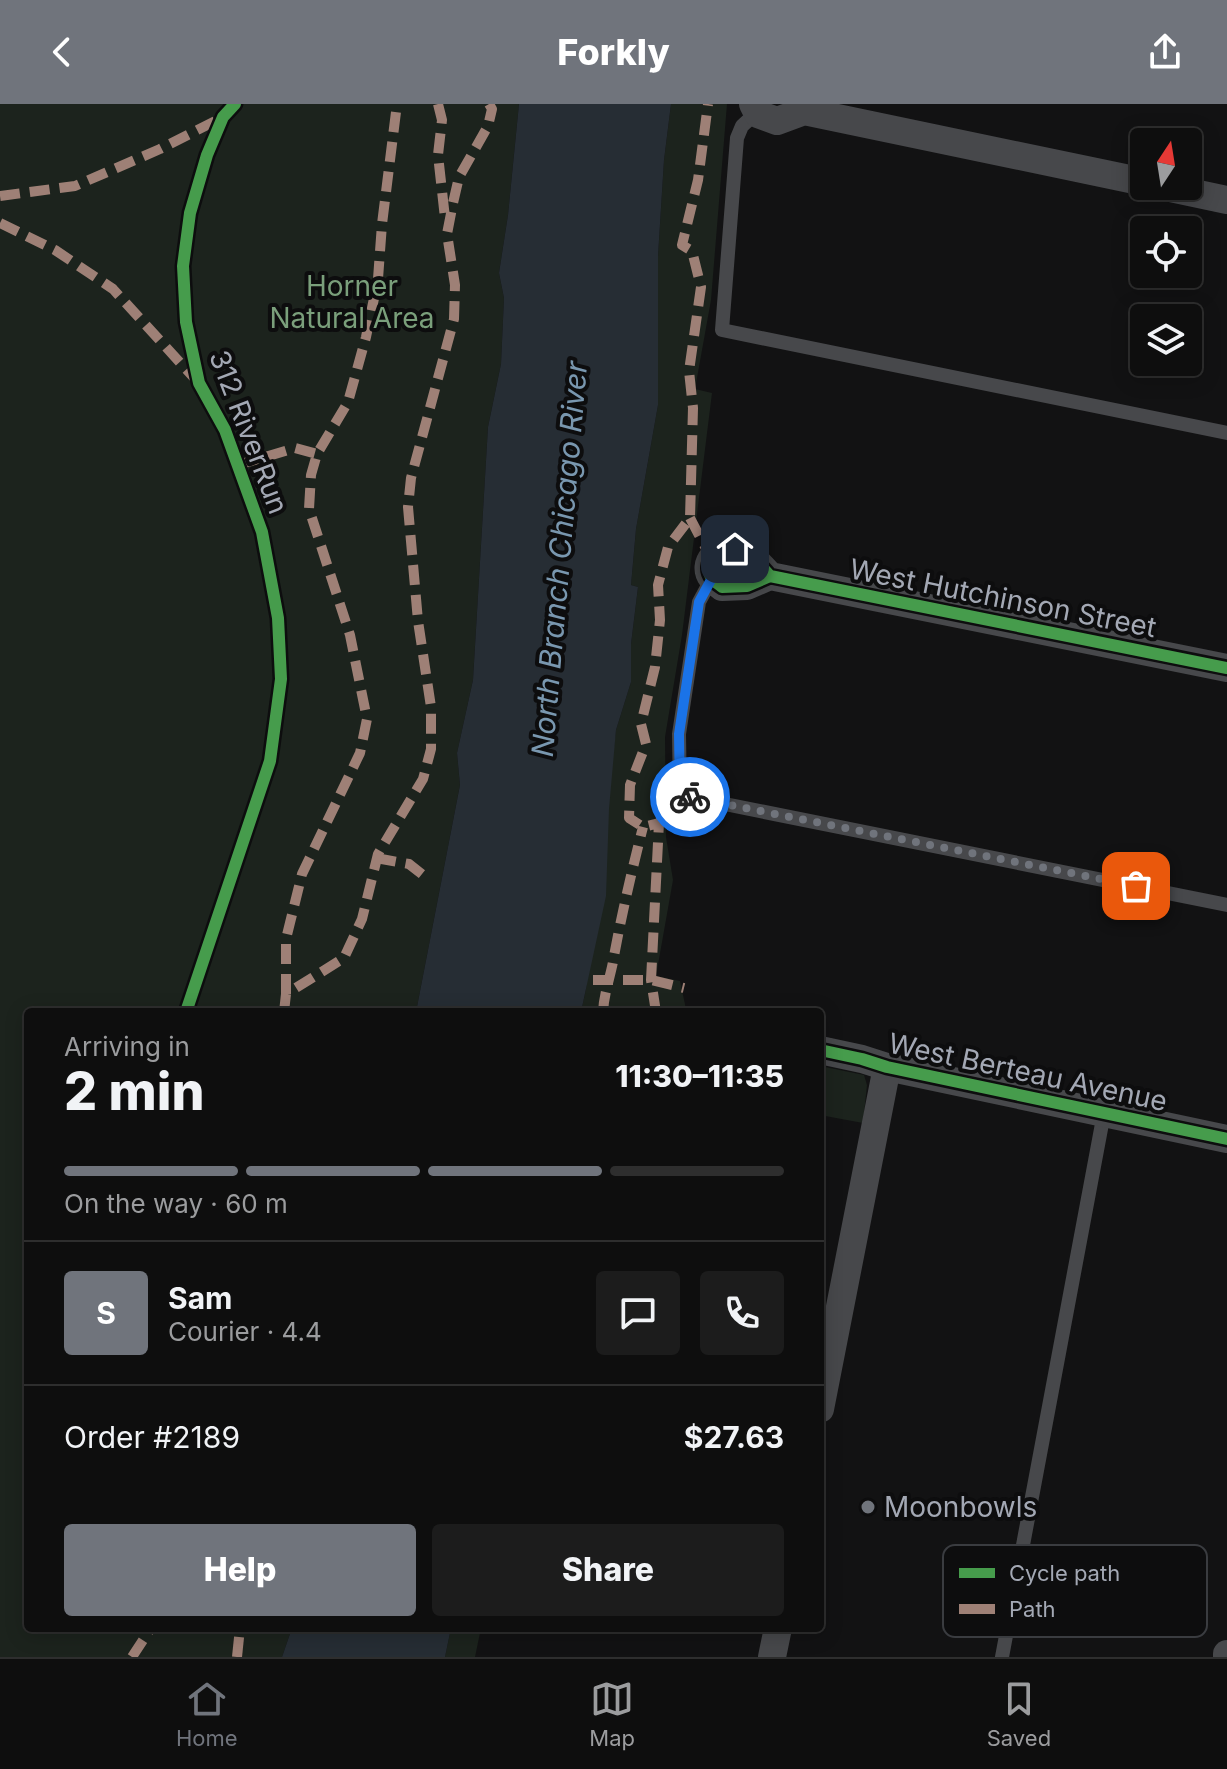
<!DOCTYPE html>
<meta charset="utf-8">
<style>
:root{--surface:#0e0e0e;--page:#1c1c1c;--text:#f1f3f6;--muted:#9b9c9e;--line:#2e2e2e;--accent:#70747c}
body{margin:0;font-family:Inter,sans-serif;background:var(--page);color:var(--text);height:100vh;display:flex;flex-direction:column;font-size:30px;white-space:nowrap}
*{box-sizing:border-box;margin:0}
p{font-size:26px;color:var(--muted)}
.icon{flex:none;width:44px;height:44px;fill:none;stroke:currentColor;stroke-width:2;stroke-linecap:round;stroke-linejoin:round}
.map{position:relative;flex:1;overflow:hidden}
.side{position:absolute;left:24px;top:904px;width:800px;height:624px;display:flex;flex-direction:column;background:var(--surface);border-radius:8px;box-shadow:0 4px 20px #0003,0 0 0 2px var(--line)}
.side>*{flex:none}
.needle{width:52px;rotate:12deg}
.fabs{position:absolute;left:1130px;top:24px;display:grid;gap:16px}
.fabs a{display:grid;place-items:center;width:72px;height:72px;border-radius:8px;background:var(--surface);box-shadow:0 4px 20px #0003,0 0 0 2px var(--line);font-size:40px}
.pin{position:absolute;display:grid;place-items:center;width:68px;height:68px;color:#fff;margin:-34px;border-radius:16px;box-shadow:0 4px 12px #0006}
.courier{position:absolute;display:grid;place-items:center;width:80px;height:80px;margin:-40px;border:6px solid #1a73e8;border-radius:50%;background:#fff;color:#222;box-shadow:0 2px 10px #0007}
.overview em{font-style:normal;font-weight:800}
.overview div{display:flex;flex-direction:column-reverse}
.overview{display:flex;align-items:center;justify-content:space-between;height:136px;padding:0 40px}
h1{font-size:52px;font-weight:800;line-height:60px}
.bar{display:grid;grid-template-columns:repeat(4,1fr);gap:12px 8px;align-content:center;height:96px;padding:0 40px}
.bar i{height:10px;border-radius:6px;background:var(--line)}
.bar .current{background:var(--accent)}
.bar p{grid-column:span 4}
.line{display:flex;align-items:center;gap:20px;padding:0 40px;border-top:2px solid var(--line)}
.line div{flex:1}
.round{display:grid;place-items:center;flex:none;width:84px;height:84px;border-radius:8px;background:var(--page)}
.cta{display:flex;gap:16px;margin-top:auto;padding:16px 40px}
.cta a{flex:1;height:92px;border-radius:8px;background:var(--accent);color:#fff;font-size:32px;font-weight:800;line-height:92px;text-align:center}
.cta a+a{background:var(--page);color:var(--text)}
header{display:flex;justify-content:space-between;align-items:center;height:104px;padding:0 40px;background:var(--accent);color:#fff;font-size:36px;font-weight:800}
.tab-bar{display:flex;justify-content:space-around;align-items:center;height:112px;border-top:2px solid var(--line);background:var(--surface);font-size:22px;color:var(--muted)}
.tab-bar a{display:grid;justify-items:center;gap:4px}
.tab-bar .current{color:var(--accent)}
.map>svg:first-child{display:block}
.green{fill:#1c231d}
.water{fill:#262d34}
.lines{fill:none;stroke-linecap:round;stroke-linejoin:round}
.service{stroke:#47484b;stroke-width:14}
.minor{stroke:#47484b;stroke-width:28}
.quiet{stroke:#9e8076;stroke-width:10;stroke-dasharray:20 10;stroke-linecap:butt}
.cycleway-casing{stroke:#0d0d0e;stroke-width:17}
.cycleway{stroke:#469c4c;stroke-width:12}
.done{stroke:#70747c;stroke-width:8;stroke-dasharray:0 14.4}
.route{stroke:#1a73e8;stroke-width:10}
.poi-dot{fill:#70747c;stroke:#0d0d0e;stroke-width:3}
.labels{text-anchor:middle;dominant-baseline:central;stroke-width:8;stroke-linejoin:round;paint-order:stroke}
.park-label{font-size:28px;fill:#7a9f7b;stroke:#0d0d0e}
.street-label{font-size:28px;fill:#a3a8b4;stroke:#0d0d0e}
.poi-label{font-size:28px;fill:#a3a8b4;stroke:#0d0d0e;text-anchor:start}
.water-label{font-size:30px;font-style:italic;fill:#7997af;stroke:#0d0d0e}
.key{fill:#0d0d0e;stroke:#3a3c40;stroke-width:2}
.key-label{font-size:22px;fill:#a3a8b4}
</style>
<header><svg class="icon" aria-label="back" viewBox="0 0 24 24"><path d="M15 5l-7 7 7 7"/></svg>Forkly<svg class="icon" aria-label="share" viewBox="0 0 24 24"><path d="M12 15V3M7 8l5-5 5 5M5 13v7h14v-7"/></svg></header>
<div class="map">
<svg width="1227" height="1553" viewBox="0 0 1227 1553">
<rect width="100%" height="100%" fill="#121213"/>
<g class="green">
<path d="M0 0H519L508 111 499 169 504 194 501 260 488 323 473 576 457 649 460 681 416 908H28V1524H292L282 1553H0Z"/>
<path d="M671 0H727L711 196 695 285 712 289 682 531 665 633 666 733 673 776 656 872 680 877 686 905 685 908H581L586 885 616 626 631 578V540L638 483 631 481 636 425 658 301V152L664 56Z"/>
<path d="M820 962 864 971 867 981 863 1019 820 1011Z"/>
<path d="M451 1524H481L475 1553H445Z"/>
</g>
<g class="water">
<path d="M519 0H671L664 56 658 152V301L636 425 631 481 638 483 631 540V578L616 626 609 705 606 792 581 908H416L460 681 457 649 473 576 488 323 501 260 504 194 499 169 508 111Z"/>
<path d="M292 1524H451L445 1553H282Z"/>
</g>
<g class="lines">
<g class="service">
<path d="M756 9 742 22 737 34 722 226 1227 329"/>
<path d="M712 474 699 498 679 630 680 691 1227 801"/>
<path d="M1002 1553 1104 1009"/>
</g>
<g class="minor">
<path d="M753 0 758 10 777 17 804 7 1144 78"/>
<path d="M1161 82 1227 96"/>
<path d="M770 472 747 482 722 483C719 480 714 478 712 474 701 459 718 443 734 445 749 447 760 461 770 472L1227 564"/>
<path d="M820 946 862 955 887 963 1227 1035"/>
<path d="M820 1305 887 963"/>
<path d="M772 1553 778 1524"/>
<path d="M1227 1553V1550"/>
</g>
<g class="quiet">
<path d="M438 0 442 16 438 51 445 114"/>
<path d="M0 92 75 82 160 45 223 13"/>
<path d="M0 119 55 146 113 185 196 276"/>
<path d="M238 361 295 344 317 350"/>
<path d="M690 414 711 454"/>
<path d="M659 719 680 691"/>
<path d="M376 754 409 760 428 775"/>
<path d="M593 876H651L684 884"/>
<path d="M286 890V835L302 770 360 649 367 615 350 531 309 405 311 371 317 350 348 298 366 233 378 175 382 120 397 0"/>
<path d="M284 908 286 890 344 854 362 815 378 750 423 675 431 645V603L418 517 408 403 411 374 454 215 455 181 447 130 453 99 459 73 488 22 492 5 489 0"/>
<path d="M603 908C604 888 611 872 614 852 622 809 632 766 643 723"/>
<path d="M656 908 651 876 659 719 643 723 629 714 630 681 646 640 641 620 655 563 660 516 658 481 668 443 690 414 693 304 689 267 701 183 692 147 682 141 698 76 708 0"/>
<path d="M132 1553 151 1524"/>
<path d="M237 1553 240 1524"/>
</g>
<g class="cycleway-casing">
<g id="cycleway">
<path d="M770 472 747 482 722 483C719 480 714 478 712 474 701 459 718 443 734 445 749 447 760 461 770 472L1227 564"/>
<path d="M186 908 270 657 281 575 278 514 262 428 225 326 199 279 186 218 183 162 190 109 207 51 223 13 235 0"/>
<path d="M820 946 862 955 887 963 1227 1035"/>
</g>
</g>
<use href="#cycleway" class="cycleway"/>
</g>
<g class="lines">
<path class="done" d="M690 693 1136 782"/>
<path class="route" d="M690 693 680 691 679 630 695 524 699 498 712 474C705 454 716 447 735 445"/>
</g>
<circle class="poi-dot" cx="868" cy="1403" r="8"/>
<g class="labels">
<g class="park-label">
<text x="352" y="182">Horner<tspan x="352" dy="32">Natural Area</tspan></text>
</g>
<g class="street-label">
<text transform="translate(249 328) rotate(69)">312 RiverRun</text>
<text transform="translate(1003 494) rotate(11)">West Hutchinson Street</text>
<text transform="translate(1028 968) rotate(12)">West Berteau Avenue</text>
</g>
<g class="poi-label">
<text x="884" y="1403">Moonbowls</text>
</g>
<g class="water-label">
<text transform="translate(559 455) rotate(-85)">North Branch Chicago River</text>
</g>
</g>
<rect x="943" y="1441" width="264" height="92" rx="12" class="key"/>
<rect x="959" y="1464" width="36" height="10" fill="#469c4c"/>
<rect x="959" y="1500" width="36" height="10" fill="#9e8076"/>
<g class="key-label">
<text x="1009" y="1477">Cycle path</text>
<text x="1009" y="1513">Path</text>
</g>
</svg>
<div class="fabs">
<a><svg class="needle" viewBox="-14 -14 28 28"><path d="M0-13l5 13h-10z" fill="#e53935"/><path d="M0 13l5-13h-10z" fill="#9b9c9e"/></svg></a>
<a><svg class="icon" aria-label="locate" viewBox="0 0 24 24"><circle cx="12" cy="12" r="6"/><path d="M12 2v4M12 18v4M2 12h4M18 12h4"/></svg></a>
<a><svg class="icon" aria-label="layers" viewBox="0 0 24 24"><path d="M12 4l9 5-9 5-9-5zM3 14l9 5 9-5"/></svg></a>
</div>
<div class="pin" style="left:1136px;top:782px;background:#ea580c"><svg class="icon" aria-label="bag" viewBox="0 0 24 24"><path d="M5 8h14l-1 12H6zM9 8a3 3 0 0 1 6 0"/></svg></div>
<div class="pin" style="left:735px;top:445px;background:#1f2937"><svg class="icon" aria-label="home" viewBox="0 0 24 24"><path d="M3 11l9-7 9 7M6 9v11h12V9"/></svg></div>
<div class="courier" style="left:690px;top:693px"><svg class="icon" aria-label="bike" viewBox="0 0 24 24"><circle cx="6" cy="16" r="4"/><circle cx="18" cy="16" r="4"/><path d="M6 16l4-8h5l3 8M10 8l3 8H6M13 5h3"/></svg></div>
<section class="side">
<div class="overview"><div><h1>2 min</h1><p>Arriving in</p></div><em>11:30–11:35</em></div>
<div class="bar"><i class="current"></i><i class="current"></i><i class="current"></i><i></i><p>On the way · 60 m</p></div>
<div class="line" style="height:144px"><b class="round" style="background:var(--accent);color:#fff">S</b><div><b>Sam</b><p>Courier · 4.4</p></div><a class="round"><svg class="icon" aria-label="chat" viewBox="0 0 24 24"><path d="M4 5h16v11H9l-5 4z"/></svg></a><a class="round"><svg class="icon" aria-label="phone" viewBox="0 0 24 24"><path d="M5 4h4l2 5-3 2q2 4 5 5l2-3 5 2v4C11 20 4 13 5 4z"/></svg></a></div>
<div class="line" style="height:104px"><div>Order #2189</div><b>$27.63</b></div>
<div class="cta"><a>Help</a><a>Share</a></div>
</section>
</div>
<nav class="tab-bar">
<a class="current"><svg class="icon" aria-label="home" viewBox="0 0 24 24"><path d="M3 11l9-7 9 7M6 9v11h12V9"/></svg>Home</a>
<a><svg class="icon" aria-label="map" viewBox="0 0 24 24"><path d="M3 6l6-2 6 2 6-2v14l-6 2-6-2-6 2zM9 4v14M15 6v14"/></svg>Map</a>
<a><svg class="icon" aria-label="saved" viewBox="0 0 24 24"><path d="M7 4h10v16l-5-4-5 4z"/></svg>Saved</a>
</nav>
